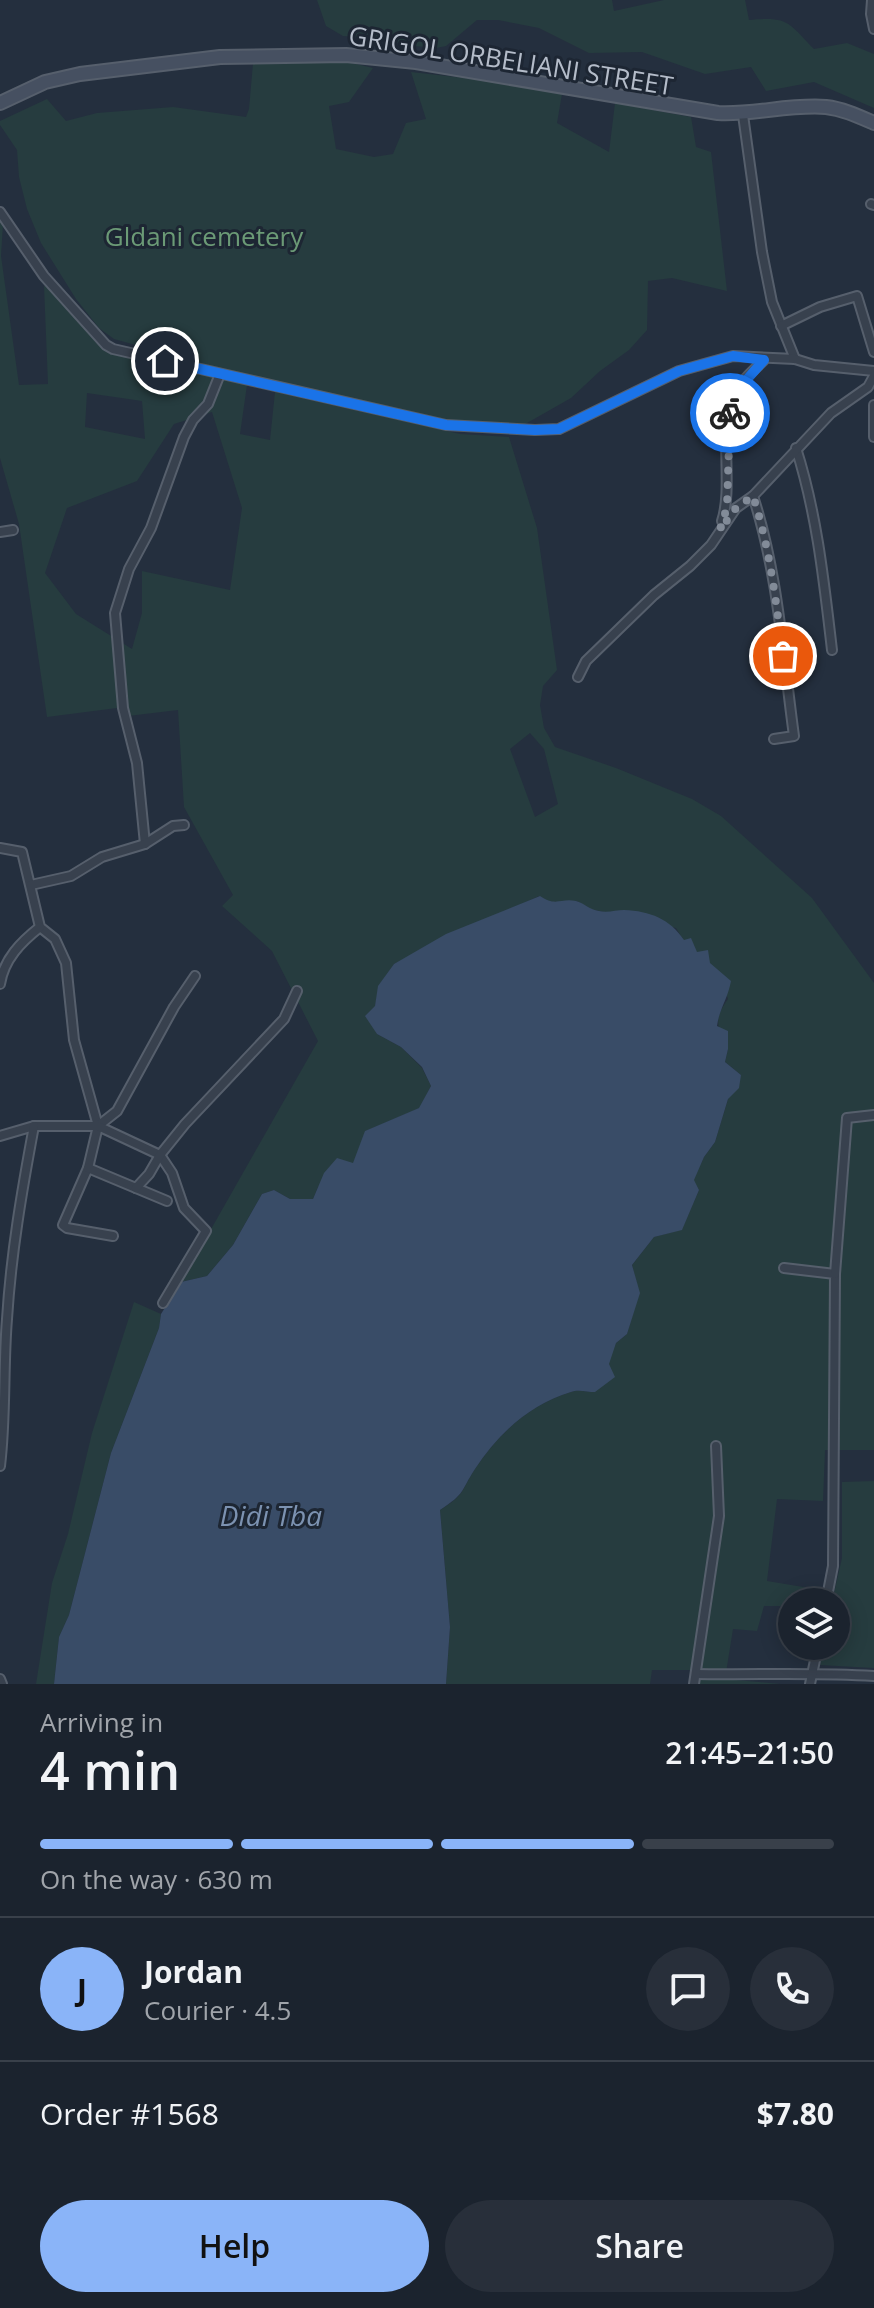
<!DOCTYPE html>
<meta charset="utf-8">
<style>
:root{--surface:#1b232e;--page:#282f3a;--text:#f1f3f6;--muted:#a0a4aa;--line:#39404a;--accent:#8ab4f8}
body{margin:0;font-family:"Open Sans",sans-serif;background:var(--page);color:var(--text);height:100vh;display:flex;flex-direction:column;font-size:30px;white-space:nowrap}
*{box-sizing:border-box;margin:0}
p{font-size:26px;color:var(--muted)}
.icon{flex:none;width:44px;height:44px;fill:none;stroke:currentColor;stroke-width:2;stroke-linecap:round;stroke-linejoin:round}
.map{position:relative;height:1684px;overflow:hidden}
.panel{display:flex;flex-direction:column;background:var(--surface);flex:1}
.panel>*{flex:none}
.fabs{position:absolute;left:778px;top:1588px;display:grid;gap:16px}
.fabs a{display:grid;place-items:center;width:72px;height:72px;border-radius:50%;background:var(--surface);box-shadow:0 4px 20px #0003,0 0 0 2px var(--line);font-size:40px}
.pin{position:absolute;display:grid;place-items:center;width:68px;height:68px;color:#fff;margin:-34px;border:4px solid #fff;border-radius:50%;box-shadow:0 2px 8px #0007}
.courier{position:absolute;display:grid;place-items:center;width:80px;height:80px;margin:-40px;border:6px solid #1a73e8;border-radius:50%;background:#fff;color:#222;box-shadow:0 2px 10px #0007}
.head em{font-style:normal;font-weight:600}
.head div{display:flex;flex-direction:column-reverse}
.head{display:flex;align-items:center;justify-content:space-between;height:136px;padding:0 40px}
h1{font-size:52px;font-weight:600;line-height:60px}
.bar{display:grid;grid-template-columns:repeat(4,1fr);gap:12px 8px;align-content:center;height:96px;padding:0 40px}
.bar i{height:10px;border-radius:6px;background:var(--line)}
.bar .selected{background:var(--accent)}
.bar p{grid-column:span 4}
.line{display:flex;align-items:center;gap:20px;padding:0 40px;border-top:2px solid var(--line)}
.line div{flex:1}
.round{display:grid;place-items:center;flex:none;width:84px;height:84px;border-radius:42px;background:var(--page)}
.action{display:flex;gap:16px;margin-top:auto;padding:16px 40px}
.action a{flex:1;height:92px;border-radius:48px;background:var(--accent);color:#111;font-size:32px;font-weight:600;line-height:92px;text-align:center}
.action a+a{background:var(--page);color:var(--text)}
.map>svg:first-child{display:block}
.green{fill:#263c3f;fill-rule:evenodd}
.water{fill:#394c67}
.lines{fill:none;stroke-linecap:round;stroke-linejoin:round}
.street-casing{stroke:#565f6c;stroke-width:12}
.secondary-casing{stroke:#565f6c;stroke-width:16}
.street{stroke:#38414e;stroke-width:8}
.secondary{stroke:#465061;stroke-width:12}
.done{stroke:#828b98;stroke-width:8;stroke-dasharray:0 14.4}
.route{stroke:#1a73e8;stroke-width:10}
.labels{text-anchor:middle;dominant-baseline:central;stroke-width:6;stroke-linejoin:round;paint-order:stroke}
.street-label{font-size:26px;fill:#b4bcc9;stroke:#1d2633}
.park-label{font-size:26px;fill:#6b9a76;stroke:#1d2633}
.water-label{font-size:28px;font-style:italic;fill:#7c92b1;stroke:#1d2633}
</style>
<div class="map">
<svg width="874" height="1684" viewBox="0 0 874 1684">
<rect width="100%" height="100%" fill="#242f3e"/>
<g class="green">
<path d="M317 0H612L614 11 664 0H745L749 20C788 16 788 22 814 49L847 43 874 54V108L814 82 766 91 751 67 705 74 642 52 589 53 539 28 498 20H477L446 46 436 48 404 45 385 39 343 36 326 26Z"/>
<path d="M282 58 344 61 373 68 349 102 329 106 336 149 374 157 393 154 406 123 426 119 411 72 491 81 562 94 557 123 609 152 615 103 691 117 696 147 711 152 727 291 672 278 648 281 647 330 629 350 600 371 571 398 520 427 454 423 407 413 244 375 114 339 99 328 76 299 41 243 27 209 19 177 17 150 0 125V121L47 99 66 121 97 113 173 107 246 117 249 109 253 63Z"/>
<path d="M0 219 3 224 1 256 19 385 48 384 44 286 50 287 104 347 247 385 240 434 270 440 275 392 460 434 509 437 537 528 557 670 543 686 540 705 544 728 555 747 616 768 692 799 721 816 812 898 874 983V1450H825L823 1501 777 1499 767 1581 809 1588 807 1602H792V1606H764L757 1631 733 1629 725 1679 780 1684H696L722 1521 715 1519 692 1670H652L650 1684H446L450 1627 440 1510C466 1494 460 1492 475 1469 498 1434 530 1404 571 1392 578 1389 587 1392 595 1392L616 1343 627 1334 639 1293 632 1265 654 1237 682 1229 699 1190 693 1180 704 1157 715 1142 728 1099 741 1075 725 1062 728 1049C717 1027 713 1020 728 999L720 974 684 941 676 928 590 909 577 901 549 903 539 896 394 964 379 986 372 1023 377 1034 401 1047 422 1068 431 1086 420 1108 366 1131 353 1164 318 1187 313 1199H290L274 1190 262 1194 233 1245 207 1276 181 1282 318 1041 272 951 222 906 233 895 184 807 178 710 128 716 126 704 117 708 47 717 19 524 0 458ZM87 393 142 401 145 439 85 427ZM212 412 242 508 230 590 142 571V613L132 649 76 614 45 573 67 508 137 481 174 424ZM530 733 544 749 558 804 535 817 510 749Z"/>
<path d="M134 1302 161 1314 159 1328 111 1453 69 1615 59 1637 54 1684H36L52 1583 68 1534 92 1433Z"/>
<path d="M874 1481V1668L820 1665 824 1646H836V1602H832L842 1558V1482Z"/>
</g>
<path class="water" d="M540 896C556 907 560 898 576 901 584 903 590 910 599 911 608 913 616 910 624 910 650 911 670 919 684 940L691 938 697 952 708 950 710 963 731 981C728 998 719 1010 717 1026L728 1031V1049L725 1062 741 1075 739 1088 728 1099 715 1142 704 1157 694 1180 699 1190 682 1230 654 1237 632 1265 640 1293 627 1334 616 1343 609 1364 615 1377 595 1392C587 1392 578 1389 571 1392 530 1404 498 1434 475 1469 460 1492 466 1493 440 1510L450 1627 446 1684H54L59 1637 69 1615 111 1453 159 1328 161 1314 181 1282 207 1276 233 1245 262 1194 274 1190 290 1199H313L324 1173 337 1158 353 1163 365 1131 419 1108 431 1086 422 1067 401 1047 377 1034 365 1016 375 1006 378 986 394 964 446 934Z"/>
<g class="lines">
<g class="street-casing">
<g id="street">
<path d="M872 0 871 14 874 29"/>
<path d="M743 115 762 252 772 302 795 359"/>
<path d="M871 204 874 205"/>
<path d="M0 212 44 276 106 345 113 349 446 425 535 430 559 429 679 371 733 356 795 359 814 365 874 371"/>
<path d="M781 326 820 307 857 296 874 352"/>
<path d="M874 405V437"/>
<path d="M796 448C817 514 824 582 832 650"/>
<path d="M753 496C778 573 783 656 794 736L774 739"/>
<path d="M722 521C734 485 717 423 735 392 742 380 754 370 764 360"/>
<path d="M0 532 13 530"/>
<path d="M578 677 586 661 654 595 690 566 711 545 736 508 753 496 831 413 868 387 874 376"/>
<path d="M145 844 137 763 123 708 115 613 129 569 151 528 184 437 193 420 208 404 220 374"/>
<path d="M0 848 22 852 40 927 55 939 66 963 74 1040 98 1126 88 1168 63 1225 67 1228 113 1236"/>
<path d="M31 885 71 876 102 857 145 844 173 826 184 825"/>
<path d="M0 984C4 959 21 942 40 927"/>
<path d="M98 1126 117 1111 174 1007 195 976"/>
<path d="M0 1136 34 1126H98L160 1155 172 1173 184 1208 206 1231 163 1303"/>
<path d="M88 1168 167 1201"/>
<path d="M136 1188 149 1174 160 1155 185 1124 284 1019 297 991"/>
<path d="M784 1268 835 1274 833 1566 826 1602"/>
<path d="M835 1274 847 1118 874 1115"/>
<path d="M0 1466C6 1417 3 1368 7 1319 11 1254 22 1190 34 1126"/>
<path d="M696 1674C756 1675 814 1672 874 1676"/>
<path d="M0 1679 2 1684"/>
<path d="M694 1684 719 1516 716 1446"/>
<path d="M810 1684 818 1646"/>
</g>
</g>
<g class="secondary-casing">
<path id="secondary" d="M0 103 45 82 80 74 220 57 346 55 416 62 718 113C754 115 790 104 826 107 843 109 858 116 874 123"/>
</g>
<use href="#street" class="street"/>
<use href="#secondary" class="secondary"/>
</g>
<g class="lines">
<path class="done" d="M730 413 727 507 720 530 736 508 753 496C770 548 776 602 783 656"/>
<path class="route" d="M165 361 446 425 535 430 559 429 679 371 733 356 764 360 733 395 730 413"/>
</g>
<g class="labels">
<g class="street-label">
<text transform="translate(511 60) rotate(9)">GRIGOL ORBELIANI STREET</text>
</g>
<g class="park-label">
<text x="204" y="236">Gldani cemetery</text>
</g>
<g class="water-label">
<text x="271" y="1515">Didi Tba</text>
</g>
</g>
</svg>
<div class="fabs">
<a><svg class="icon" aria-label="layers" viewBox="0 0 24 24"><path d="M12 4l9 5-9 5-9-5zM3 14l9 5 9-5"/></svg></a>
</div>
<div class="pin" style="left:783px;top:656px;background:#ea580c"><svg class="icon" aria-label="bag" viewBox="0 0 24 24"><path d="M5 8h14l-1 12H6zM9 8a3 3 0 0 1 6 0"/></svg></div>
<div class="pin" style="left:165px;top:361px;background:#1f2937"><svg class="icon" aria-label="home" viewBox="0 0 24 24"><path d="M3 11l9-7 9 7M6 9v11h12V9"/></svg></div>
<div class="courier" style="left:730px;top:413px"><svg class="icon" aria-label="bike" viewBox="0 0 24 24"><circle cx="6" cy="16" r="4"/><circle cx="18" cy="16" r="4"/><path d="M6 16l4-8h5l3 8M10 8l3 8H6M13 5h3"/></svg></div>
</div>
<section class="panel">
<div class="head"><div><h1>4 min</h1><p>Arriving in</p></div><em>21:45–21:50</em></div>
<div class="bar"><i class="selected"></i><i class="selected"></i><i class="selected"></i><i></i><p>On the way · 630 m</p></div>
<div class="line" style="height:144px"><b class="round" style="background:var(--accent);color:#111">J</b><div><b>Jordan</b><p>Courier · 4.5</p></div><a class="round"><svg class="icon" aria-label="chat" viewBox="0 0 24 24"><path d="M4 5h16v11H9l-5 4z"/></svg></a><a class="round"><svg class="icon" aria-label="phone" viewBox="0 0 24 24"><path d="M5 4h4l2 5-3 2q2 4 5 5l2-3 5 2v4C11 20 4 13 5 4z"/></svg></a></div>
<div class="line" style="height:104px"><div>Order #1568</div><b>$7.80</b></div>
<div class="action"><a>Help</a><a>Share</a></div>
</section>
